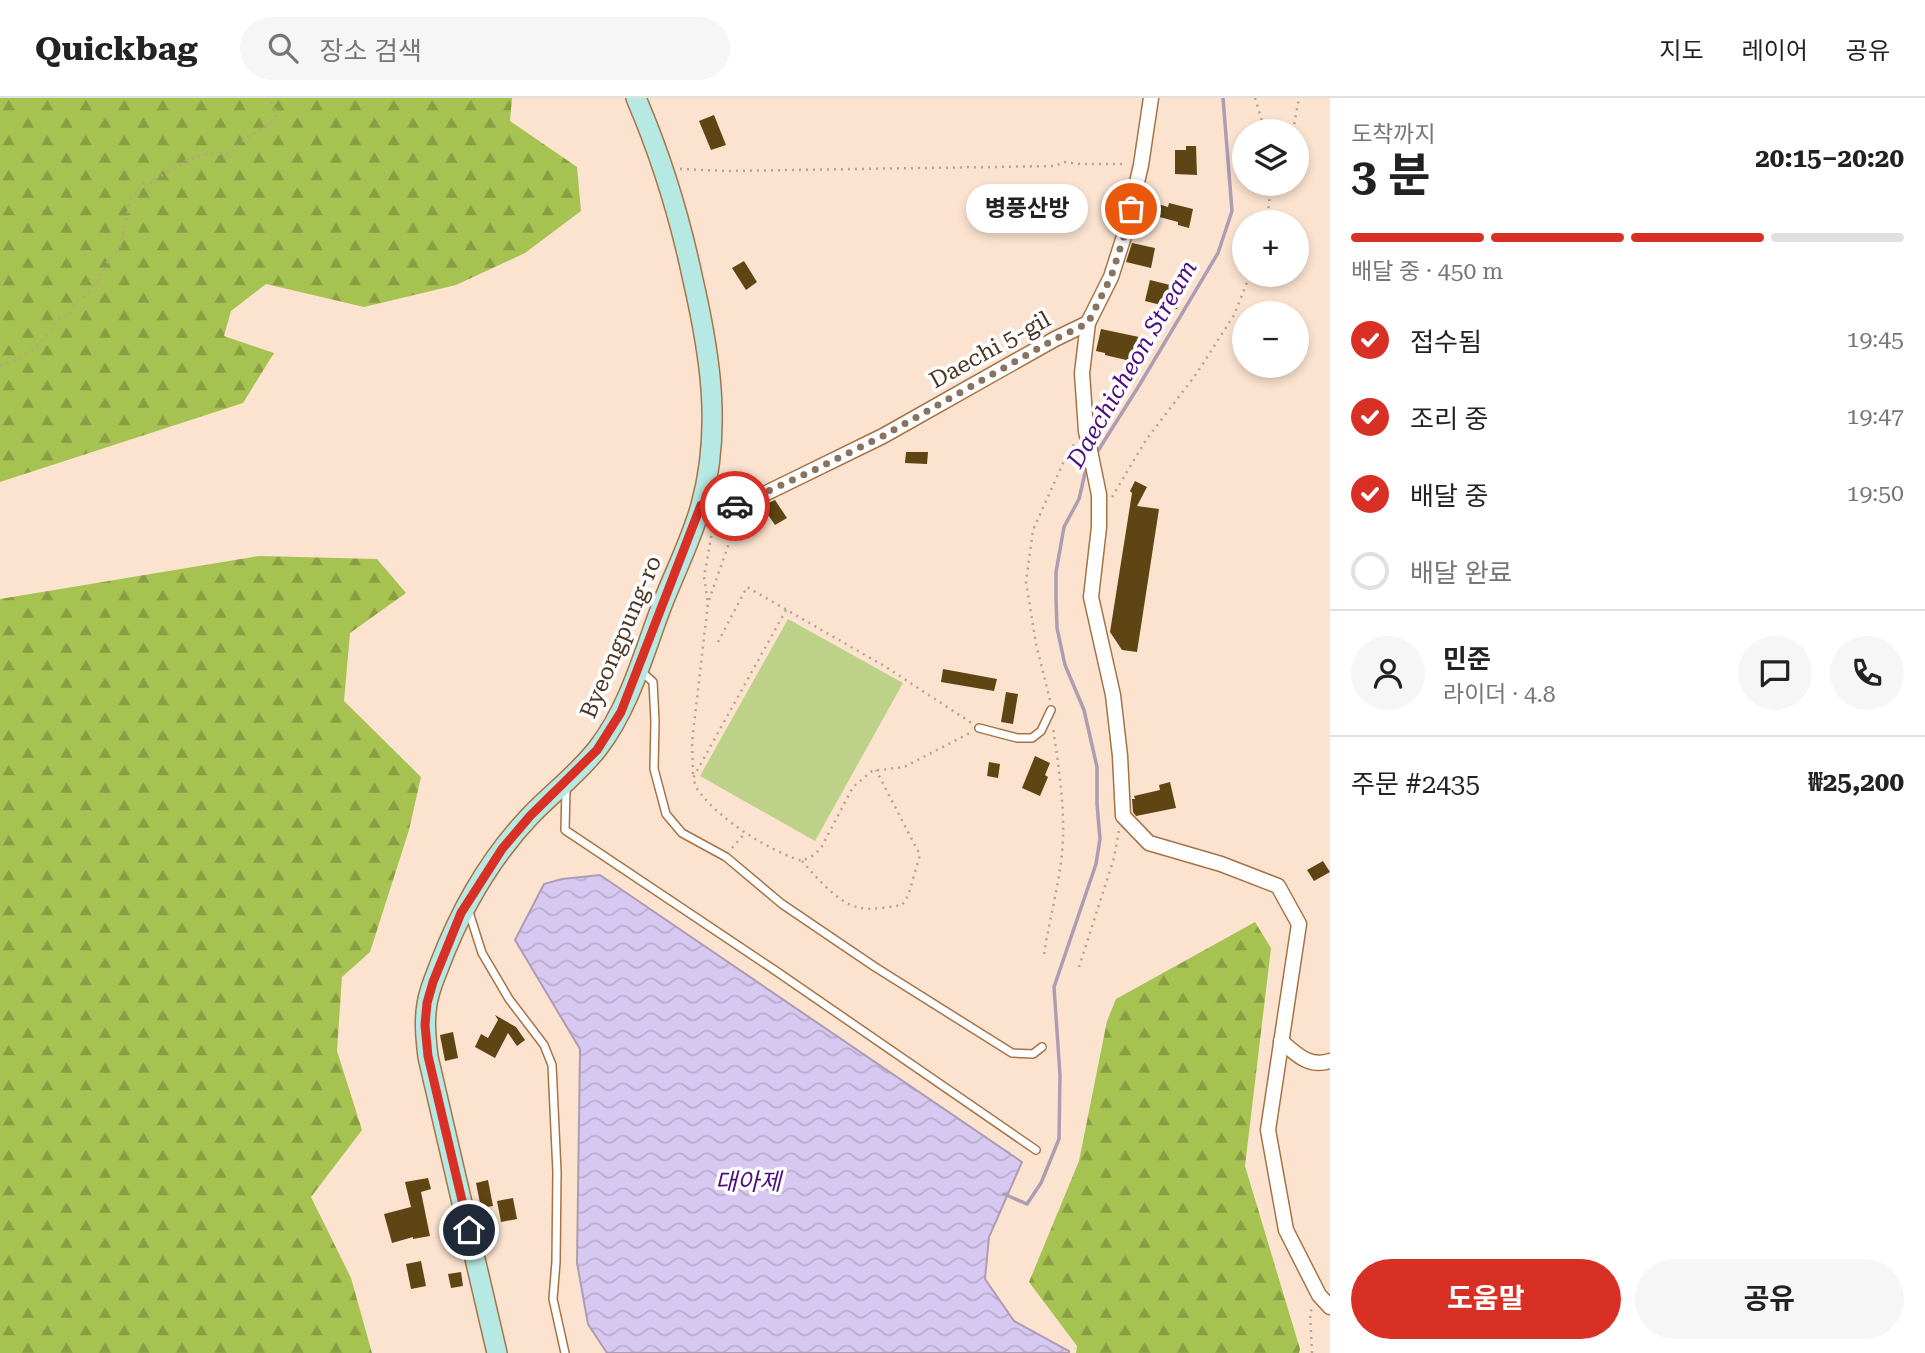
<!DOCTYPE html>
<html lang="ko">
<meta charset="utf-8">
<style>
:root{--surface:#fff;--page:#f6f6f6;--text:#222;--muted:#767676;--line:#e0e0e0;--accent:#d93025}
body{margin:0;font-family:"Roboto Serif","Noto Sans KR",serif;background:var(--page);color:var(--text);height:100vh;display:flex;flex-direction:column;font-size:26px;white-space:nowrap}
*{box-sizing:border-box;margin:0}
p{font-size:23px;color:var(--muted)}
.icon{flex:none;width:38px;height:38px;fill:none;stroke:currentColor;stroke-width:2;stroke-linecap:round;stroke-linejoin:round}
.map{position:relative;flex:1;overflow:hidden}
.side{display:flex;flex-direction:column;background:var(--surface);width:595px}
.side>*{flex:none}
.buttons{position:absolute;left:1232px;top:21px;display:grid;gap:14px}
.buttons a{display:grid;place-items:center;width:77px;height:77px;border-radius:50%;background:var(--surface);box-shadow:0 4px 10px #0003;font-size:35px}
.pin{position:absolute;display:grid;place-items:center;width:60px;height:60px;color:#fff;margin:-30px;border:4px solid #fff;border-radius:50%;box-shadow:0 2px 7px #0007}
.courier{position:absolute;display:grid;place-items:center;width:70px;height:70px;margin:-35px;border:5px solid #d93025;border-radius:50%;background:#fff;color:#222;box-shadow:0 2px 9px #0007}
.bubble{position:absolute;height:49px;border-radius:24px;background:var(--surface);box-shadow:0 4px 10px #0003;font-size:23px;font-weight:700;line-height:49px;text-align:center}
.head em{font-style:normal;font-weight:700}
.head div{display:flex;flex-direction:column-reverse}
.head{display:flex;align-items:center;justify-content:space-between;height:119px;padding:0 21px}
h1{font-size:46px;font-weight:700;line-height:52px}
.bar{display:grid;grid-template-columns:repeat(4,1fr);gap:10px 7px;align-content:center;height:84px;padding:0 21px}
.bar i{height:9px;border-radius:5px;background:var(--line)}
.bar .current{background:var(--accent)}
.bar p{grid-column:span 4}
.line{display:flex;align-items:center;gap:18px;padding:0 21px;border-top:2px solid var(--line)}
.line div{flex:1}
.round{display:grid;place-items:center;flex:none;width:74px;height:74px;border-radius:37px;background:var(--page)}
ol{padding:0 21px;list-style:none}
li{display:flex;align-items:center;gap:21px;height:77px}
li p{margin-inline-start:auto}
li .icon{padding:7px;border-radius:50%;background:var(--accent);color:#fff;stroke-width:4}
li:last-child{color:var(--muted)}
li i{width:38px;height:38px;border:4px solid var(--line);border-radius:50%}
.action{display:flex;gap:14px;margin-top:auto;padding:14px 21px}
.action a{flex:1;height:80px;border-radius:42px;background:var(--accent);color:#fff;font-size:28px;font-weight:700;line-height:80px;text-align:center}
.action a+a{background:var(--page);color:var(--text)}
header{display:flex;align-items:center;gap:42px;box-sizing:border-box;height:98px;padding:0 35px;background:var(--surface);border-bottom:2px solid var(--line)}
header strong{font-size:33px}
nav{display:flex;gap:38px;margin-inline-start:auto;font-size:24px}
.search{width:490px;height:63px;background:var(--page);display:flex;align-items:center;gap:18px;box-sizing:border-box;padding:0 24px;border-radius:38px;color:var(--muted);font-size:26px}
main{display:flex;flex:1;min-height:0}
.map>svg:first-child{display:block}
.green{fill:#bdd189}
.forest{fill:url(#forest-firs)}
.water{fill:url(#water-waves);stroke:#ad9cb2;stroke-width:2}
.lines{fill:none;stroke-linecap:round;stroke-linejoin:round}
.stream{stroke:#ad9cb2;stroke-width:3.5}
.building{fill:#5e4513}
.service-casing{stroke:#a77344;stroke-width:10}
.minor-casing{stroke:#a77344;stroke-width:17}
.secondary-casing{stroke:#a77344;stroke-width:22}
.path{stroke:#b9a28e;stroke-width:2.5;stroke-dasharray:2 5;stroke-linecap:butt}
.service{stroke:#fff;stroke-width:7}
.minor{stroke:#fff;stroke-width:14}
.secondary{stroke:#b6e9e3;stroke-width:19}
.done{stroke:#89725e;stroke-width:7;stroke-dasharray:0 12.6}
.route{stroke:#d93025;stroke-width:9}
.labels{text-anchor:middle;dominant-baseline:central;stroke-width:7;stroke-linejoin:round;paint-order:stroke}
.street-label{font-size:23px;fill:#4c3521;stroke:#fff}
.water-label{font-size:24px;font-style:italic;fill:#4d0c84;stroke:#fff}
</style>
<header>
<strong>Quickbag</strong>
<div class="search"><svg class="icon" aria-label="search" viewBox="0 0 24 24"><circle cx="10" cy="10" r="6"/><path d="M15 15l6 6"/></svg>장소 검색</div>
<nav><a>지도</a><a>레이어</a><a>공유</a></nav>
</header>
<main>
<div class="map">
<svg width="1330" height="1255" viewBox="0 0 1330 1255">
<defs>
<pattern id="forest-firs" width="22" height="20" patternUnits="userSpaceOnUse" patternTransform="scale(1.75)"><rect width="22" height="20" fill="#a6c250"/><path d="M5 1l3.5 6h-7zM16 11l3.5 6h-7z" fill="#899e42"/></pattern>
<pattern id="water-waves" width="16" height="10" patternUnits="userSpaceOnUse" patternTransform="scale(1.75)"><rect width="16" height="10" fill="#d6c8f0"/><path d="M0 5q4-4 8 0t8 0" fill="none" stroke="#b9acce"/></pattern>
</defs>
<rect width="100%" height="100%" fill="#fbe3d0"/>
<path class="green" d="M788 521 903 585 815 743 700 678Z"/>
<g class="forest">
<path d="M0 0H512L510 23 577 69 581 113 525 155 456 187 364 209 266 186 231 213 224 238 274 255 243 305 0 384Z"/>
<path d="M259 458 377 461 406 495 350 535 344 603 421 679 409 732 370 854 342 879 337 953 362 1032 311 1099 351 1180 372 1255H0V501Z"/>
<path d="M1255 824 1271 850 1245 1068 1300 1251 1299 1255H1076L1077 1248 1029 1184 1079 1063 1107 923 1116 901Z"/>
</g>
<path class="water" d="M600 777 1022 1064 989 1139 985 1181 1014 1223 1069 1253V1255H607L588 1226 577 1165 580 951 515 842 544 786 562 781Z"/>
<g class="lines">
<g class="stream">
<path d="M1096 356 1140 286 1218 155 1232 113 1223 0"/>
<path d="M1004 1096 1027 1106 1041 1085 1059 1041 1060 977 1054 889 1096 766 1100 741 1097 706V669L1084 612 1065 567 1057 530 1056 500V474L1064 429 1079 401 1085 375 1088 369"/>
</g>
</g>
<g class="building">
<path d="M714 17 726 47 711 52 699 23Z"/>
<path d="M1186 48H1196L1197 77 1175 76V52H1186Z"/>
<path d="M1148 103 1168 109 1169 105 1193 111 1189 130 1178 127V124L1145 115Z"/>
<path d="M1132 145 1155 150 1151 170 1126 164Z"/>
<path d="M744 163 757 184 746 192 732 170Z"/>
<path d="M1150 182 1182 190 1177 211 1145 203Z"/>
<path d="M1101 231 1139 239 1136 252 1144 256 1139 265 1105 257V255L1096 253Z"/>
<path d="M906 354H928L927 366 905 365Z"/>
<path d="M1135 383 1147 389 1137 408 1159 411 1137 554 1122 552 1110 534 1132 395 1130 393Z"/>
<path d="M775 402 787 420 775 427 762 408Z"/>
<path d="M943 571 997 581 994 593 941 584Z"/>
<path d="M1006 594 1018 596 1013 626 1001 624Z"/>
<path d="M1035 658 1050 665 1045 677 1048 679 1040 698 1022 690Z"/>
<path d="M989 664 1000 666 998 680 987 678Z"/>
<path d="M1170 684 1176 710 1136 718 1133 714 1132 701H1135L1134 698 1160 692 1159 687Z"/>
<path d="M1323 763 1330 774 1314 783 1307 772Z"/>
<path d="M495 917 516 929 525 942 517 948 508 935 495 960 475 949 481 936 488 940 498 922Z"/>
<path d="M453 934 458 960 445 963 440 937Z"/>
<path d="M428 1080 431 1091 421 1094 430 1138 413 1141V1139L392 1145 384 1116 411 1109 405 1084Z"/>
<path d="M488 1082 493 1108 481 1110 476 1085Z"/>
<path d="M513 1100 517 1121 501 1124 497 1103Z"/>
<path d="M421 1163 426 1188 411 1191 406 1166Z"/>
<path d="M461 1174 463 1188 451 1190 448 1176Z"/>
</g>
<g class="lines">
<g class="service-casing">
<g id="service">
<path d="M641 573 653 584 655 623 654 671 666 716 682 735 726 759 782 806 875 869 1012 955 1033 956 1042 949"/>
<path d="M979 630 1017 640H1032L1041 633 1051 612"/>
<path d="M566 691 565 732 773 871 1036 1052"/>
<path d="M468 811 482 855 509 901 544 947 552 967 557 1074 556 1164 553 1201 565 1255"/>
</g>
</g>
<g class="minor-casing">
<g id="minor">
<path d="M1088 225 1082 275 1086 333 1099 397V429L1091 499 1113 597 1120 658 1123 718 1149 745 1221 766 1278 788 1299 826 1268 1032 1286 1132 1319 1197 1330 1209"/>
<path d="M701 407 711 411 728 410 754 401 883 338 1055 241 1088 225 1111 179 1126 132 1141 67 1151 0"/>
<path d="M1281 943C1296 956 1309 970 1330 963"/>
</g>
</g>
<g class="secondary-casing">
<path id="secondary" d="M497 1255 428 959C426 941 424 924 427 906 429 892 435 879 440 866 461 811 490 760 531 717 552 695 579 675 598 650 628 611 642 561 659 515 672 479 691 444 701 407 722 331 710 256 693 182 680 120 661 58 636 0"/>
</g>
<g class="path">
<path d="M1255 0 1262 23V33"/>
<path d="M1293 33 1299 0"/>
<path d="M680 71 726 73 1055 68 1064 64 1080 66H1127"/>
<path d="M1270 95 1276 86"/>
<path d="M1267 124 1270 96 1268 86"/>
<path d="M0 268C30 258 43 246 60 219L68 218 78 202 88 196 108 163 120 150 131 99 140 94 144 85H150L188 61 208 56H228L247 39 268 28 275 20V10L267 0"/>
<path d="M1112 399 1146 342 1197 275 1234 217 1250 177"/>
<path d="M709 502 734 431 744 418"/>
<path d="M786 512 693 680C695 685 696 691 700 695 722 723 768 752 802 763L814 757 821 750 853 689 872 673 904 669 970 635"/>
<path d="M718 544 747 489 886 569 973 626"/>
<path d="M1050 602 1036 546 1026 484 1033 432 1064 363 1075 345"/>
<path d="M693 676 692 644 708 505 704 479 714 423"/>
<path d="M732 750 745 735"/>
<path d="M802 763C815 778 838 805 857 809 871 813 888 809 902 807L908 798 920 757 876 672"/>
<path d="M1044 856C1050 817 1062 778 1063 738 1064 702 1058 665 1053 629"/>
<path d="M1079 869 1114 760 1119 732"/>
<path d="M1312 1255 1310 1215 1313 1209"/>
</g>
<use href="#service" class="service"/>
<use href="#minor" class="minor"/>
<use href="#secondary" class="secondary"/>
</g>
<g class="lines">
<path class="done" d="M735 408 810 374 883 338 1055 241 1088 225 1111 179 1126 132 1131 111"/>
<path class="route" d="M469 1132 428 958 425 927 427 905 433 884 461 815 502 751 530 718 597 652 621 614 701 407C712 412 723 412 735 408"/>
</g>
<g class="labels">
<g class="street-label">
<text transform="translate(990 252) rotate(-29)">Daechi 5-gil</text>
<text transform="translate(621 539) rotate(-67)">Byeongpung-ro</text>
</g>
<g class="water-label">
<text transform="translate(1132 266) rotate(-60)">Daechicheon Stream</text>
<text x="748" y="1084">대아제</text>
</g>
</g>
</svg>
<div class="buttons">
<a><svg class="icon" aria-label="layers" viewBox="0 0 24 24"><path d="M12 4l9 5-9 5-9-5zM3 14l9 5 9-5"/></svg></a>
<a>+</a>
<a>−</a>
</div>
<div class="pin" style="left:1131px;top:111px;background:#ea580c"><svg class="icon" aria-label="bag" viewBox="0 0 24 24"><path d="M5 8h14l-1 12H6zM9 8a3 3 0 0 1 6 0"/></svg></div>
<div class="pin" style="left:469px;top:1132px;background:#1f2937"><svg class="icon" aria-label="home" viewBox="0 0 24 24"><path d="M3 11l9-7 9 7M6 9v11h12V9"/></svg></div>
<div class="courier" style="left:735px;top:408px"><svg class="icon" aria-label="car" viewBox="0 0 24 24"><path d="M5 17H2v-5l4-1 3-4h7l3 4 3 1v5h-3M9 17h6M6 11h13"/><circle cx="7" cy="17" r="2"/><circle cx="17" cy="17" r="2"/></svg></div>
<div class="bubble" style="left:966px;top:86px;width:122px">병풍산방</div>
</div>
<section class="side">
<div class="head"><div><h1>3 분</h1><p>도착까지</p></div><em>20:15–20:20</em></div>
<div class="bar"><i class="current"></i><i class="current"></i><i class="current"></i><i></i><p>배달 중 · 450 m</p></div>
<ol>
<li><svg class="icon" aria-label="check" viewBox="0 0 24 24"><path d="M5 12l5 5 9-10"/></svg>접수됨<p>19:45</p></li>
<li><svg class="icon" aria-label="check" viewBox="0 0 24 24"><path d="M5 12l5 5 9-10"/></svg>조리 중<p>19:47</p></li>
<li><svg class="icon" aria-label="check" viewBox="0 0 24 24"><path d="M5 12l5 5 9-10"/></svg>배달 중<p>19:50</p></li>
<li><i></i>배달 완료</li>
</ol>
<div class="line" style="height:126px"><a class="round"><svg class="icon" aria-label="person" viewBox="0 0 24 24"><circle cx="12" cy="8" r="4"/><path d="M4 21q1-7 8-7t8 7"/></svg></a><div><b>민준</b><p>라이더 · 4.8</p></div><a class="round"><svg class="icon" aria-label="chat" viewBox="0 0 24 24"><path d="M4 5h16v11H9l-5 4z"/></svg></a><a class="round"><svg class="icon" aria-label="phone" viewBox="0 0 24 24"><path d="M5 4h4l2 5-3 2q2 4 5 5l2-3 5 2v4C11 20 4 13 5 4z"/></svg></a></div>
<div class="line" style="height:91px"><div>주문 #2435</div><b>₩25,200</b></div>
<div class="action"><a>도움말</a><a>공유</a></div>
</section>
</main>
